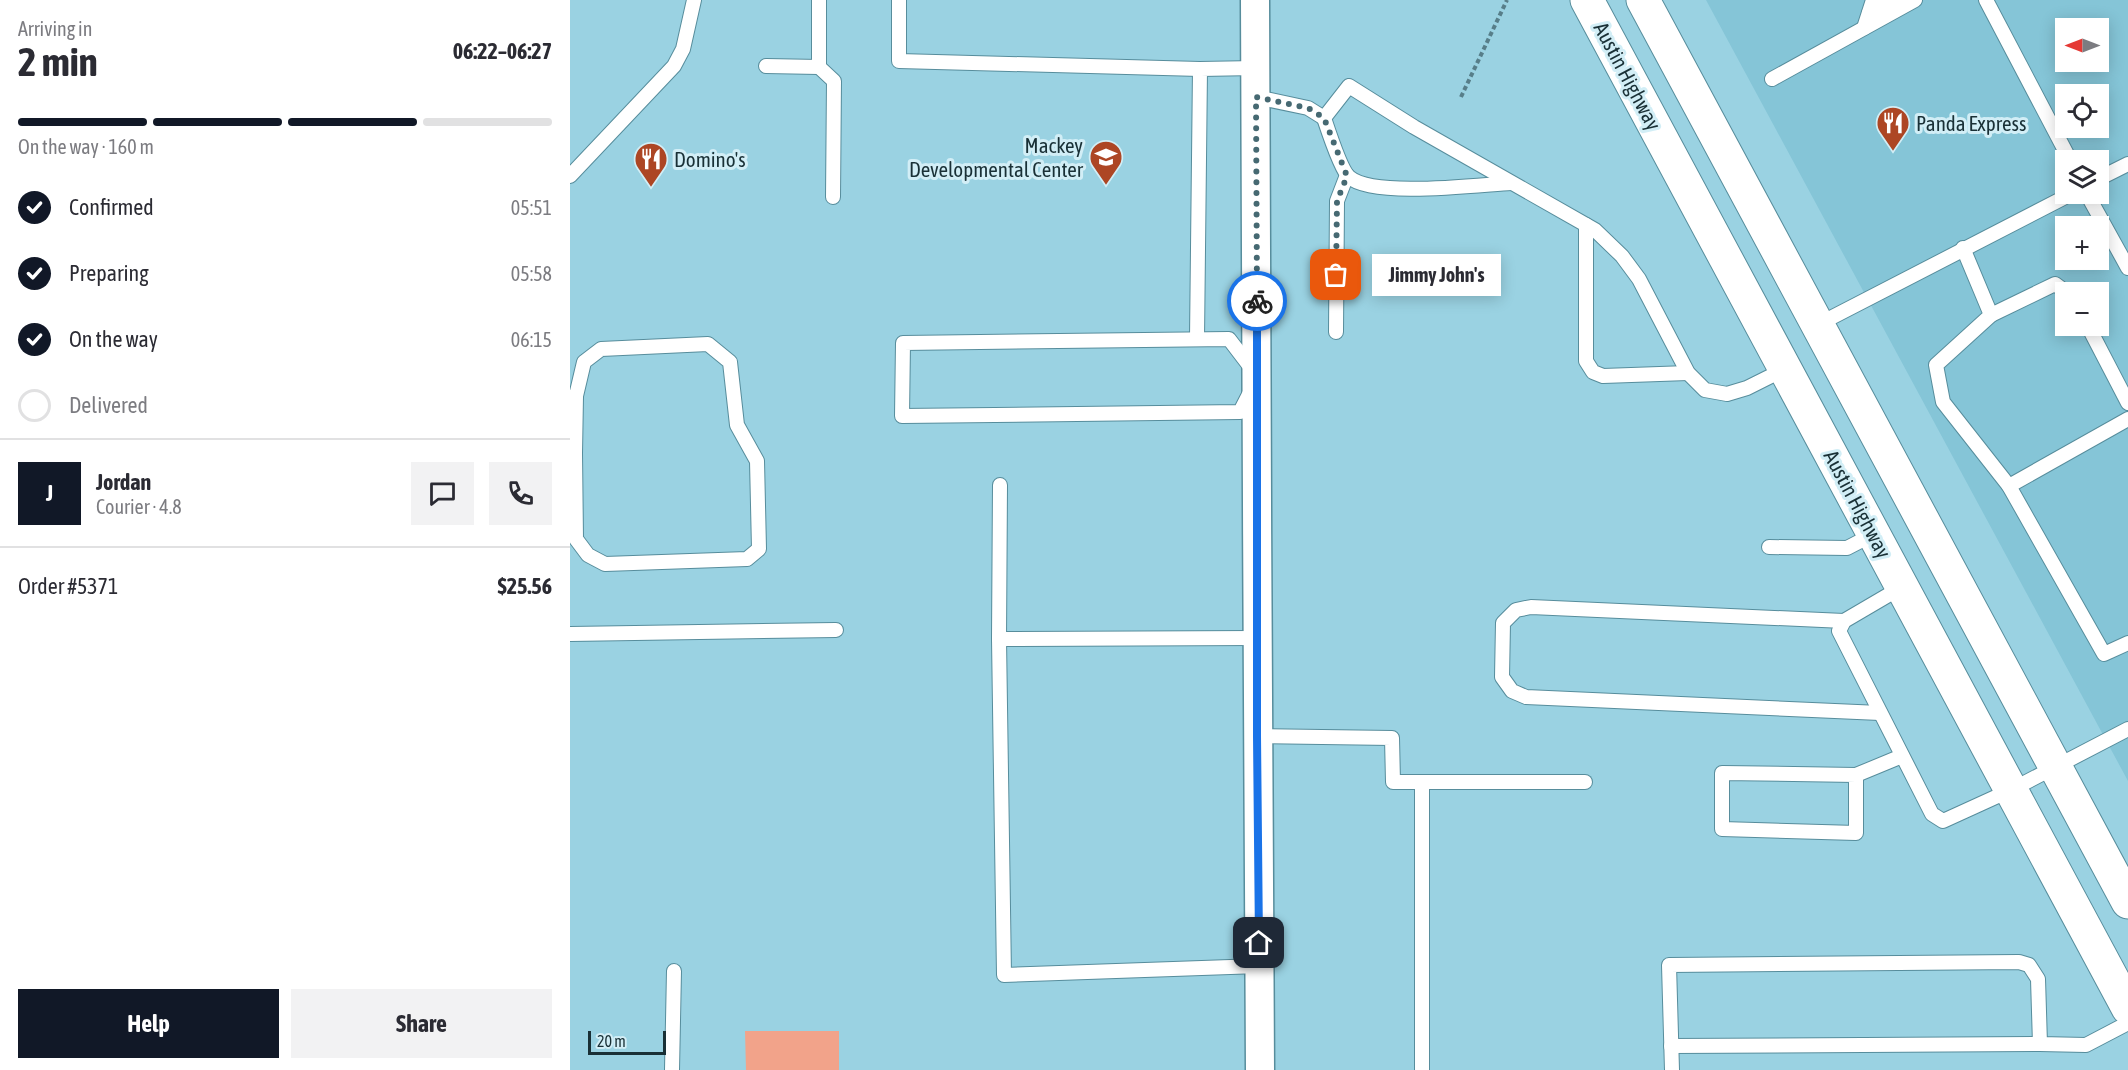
<!DOCTYPE html>
<meta charset="utf-8">
<style>
:root{--surface:#fff;--page:#f2f2f3;--text:#2b2b33;--muted:#7c7c81;--line:#e1e1e2;--accent:#111827}
body{margin:0;font-family:"Asap Condensed",sans-serif;background:var(--page);color:var(--text);height:100vh;display:flex;flex-direction:column;font-size:22px;white-space:nowrap}
*{box-sizing:border-box;margin:0}
p{font-size:20px;color:var(--muted)}
.icon{flex:none;width:33px;height:33px;fill:none;stroke:currentColor;stroke-width:2;stroke-linecap:round;stroke-linejoin:round}
.map{position:relative;flex:1;overflow:hidden}
.details{display:flex;flex-direction:column;background:var(--surface);width:570px}
.details>*{flex:none}
.needle{width:39px;rotate:270deg}
.tools{position:absolute;left:1485px;top:18px;display:grid;gap:12px}
.tools a{display:grid;place-items:center;width:54px;height:54px;border-radius:0px;background:var(--surface);box-shadow:0 3px 15px #0003;font-size:30px}
.scale{position:absolute;left:18px;bottom:15px;width:78px;box-sizing:border-box;padding-left:6px;border:3px solid #193036;border-top:0;font-size:16px;line-height:21px;white-space:nowrap;color:#193036;-webkit-text-stroke:4px #d2eef6;paint-order:stroke}
.pin{position:absolute;display:grid;place-items:center;width:51px;height:51px;color:#fff;margin:-26px;border-radius:12px;box-shadow:0 3px 9px #0006}
.courier{position:absolute;display:grid;place-items:center;width:60px;height:60px;margin:-30px;border:4px solid #1a73e8;border-radius:50%;background:#fff;color:#222;box-shadow:0 2px 8px #0007}
.bubble{position:absolute;height:42px;border-radius:0px;background:var(--surface);box-shadow:0 3px 15px #0003;font-size:20px;font-weight:700;line-height:42px;text-align:center}
.headline em{font-style:normal;font-weight:700}
.headline div{display:flex;flex-direction:column-reverse}
.headline{display:flex;align-items:center;justify-content:space-between;height:102px;padding:0 18px}
h1{font-size:39px;font-weight:700;line-height:45px}
.bar{display:grid;grid-template-columns:repeat(4,1fr);gap:9px 6px;align-content:center;height:72px;padding:0 18px}
.bar i{height:8px;border-radius:4px;background:var(--line)}
.bar .on{background:var(--accent)}
.bar p{grid-column:span 4}
.line{display:flex;align-items:center;gap:15px;padding:0 18px;border-top:2px solid var(--line)}
.line div{flex:1}
.round{display:grid;place-items:center;flex:none;width:63px;height:63px;border-radius:0px;background:var(--page)}
ol{padding:0 18px;list-style:none}
li{display:flex;align-items:center;gap:18px;height:66px}
li p{margin-inline-start:auto}
li .icon{padding:6px;border-radius:50%;background:var(--accent);color:#fff;stroke-width:4}
li:last-child{color:var(--muted)}
li i{width:33px;height:33px;border:3px solid var(--line);border-radius:50%}
.cta{display:flex;gap:12px;margin-top:auto;padding:12px 18px}
.cta a{flex:1;height:69px;border-radius:0px;background:var(--accent);color:#fff;font-size:24px;font-weight:700;line-height:69px;text-align:center}
.cta a+a{background:var(--page);color:var(--text)}
main{display:flex;flex:1;min-height:0}
.map>svg:first-child{display:block}
.built{fill:#85c5d7;fill-rule:evenodd}
.green{fill:#f2a38a}
.lines{fill:none;stroke-linecap:round;stroke-linejoin:round}
.service-casing{stroke:#578d9c;stroke-width:16}
.minor-casing{stroke:#578d9c;stroke-width:31}
.primary-casing{stroke:#578d9c;stroke-width:35}
.path{stroke:#577e89;stroke-width:4;stroke-dasharray:4.5 3;stroke-linecap:butt}
.service{stroke:#fff;stroke-width:14}
.minor{stroke:#fff;stroke-width:28}
.primary{stroke:#fff;stroke-width:33}
.done{stroke:#466972;stroke-width:6;stroke-dasharray:0 10.8}
.route{stroke:#1a73e8;stroke-width:8}
.labels{text-anchor:middle;dominant-baseline:central;stroke-width:6;stroke-linejoin:round;paint-order:stroke}
.street-label{font-size:21px;fill:#193036;stroke:#d2eef6}
.poi-label{font-size:21px;fill:#193036;stroke:#d2eef6;text-anchor:start}
</style>
<main>
<section class="details">
<div class="headline"><div><h1>2 min</h1><p>Arriving in</p></div><em>06:22–06:27</em></div>
<div class="bar"><i class="on"></i><i class="on"></i><i class="on"></i><i></i><p>On the way · 160 m</p></div>
<ol>
<li><svg class="icon" aria-label="check" viewBox="0 0 24 24"><path d="M5 12l5 5 9-10"/></svg>Confirmed<p>05:51</p></li>
<li><svg class="icon" aria-label="check" viewBox="0 0 24 24"><path d="M5 12l5 5 9-10"/></svg>Preparing<p>05:58</p></li>
<li><svg class="icon" aria-label="check" viewBox="0 0 24 24"><path d="M5 12l5 5 9-10"/></svg>On the way<p>06:15</p></li>
<li><i></i>Delivered</li>
</ol>
<div class="line" style="height:108px"><b class="round" style="background:var(--accent);color:#fff">J</b><div><b>Jordan</b><p>Courier · 4.8</p></div><a class="round"><svg class="icon" aria-label="chat" viewBox="0 0 24 24"><path d="M4 5h16v11H9l-5 4z"/></svg></a><a class="round"><svg class="icon" aria-label="phone" viewBox="0 0 24 24"><path d="M5 4h4l2 5-3 2q2 4 5 5l2-3 5 2v4C11 20 4 13 5 4z"/></svg></a></div>
<div class="line" style="height:78px"><div>Order #5371</div><b>$25.56</b></div>
<div class="cta"><a>Help</a><a>Share</a></div>
</section>
<div class="map">
<svg width="1558" height="1070" viewBox="0 0 1558 1070">
<rect width="100%" height="100%" fill="#9ad2e2"/>
<path class="built" d="M1136 0H1558V781ZM1496 28H1528V62H1496ZM1496 94H1528V128H1496ZM1496 160H1528V194H1496ZM1496 226H1528V260H1496ZM1496 292H1528V326H1496Z"/>
<path class="green" d="M175 1031H269V1070H176Z"/>
<g class="lines">
<g class="service-casing">
<g id="service">
<path d="M249 0V67L264 81 263 197"/>
<path d="M329 0V61L630 69"/>
<path d="M1416 0 1500 160"/>
<path d="M1299 13 1324 0"/>
<path d="M1294 28 1303 0"/>
<path d="M196 66 249 67"/>
<path d="M1202 79 1345 0"/>
<path d="M686 97 738 108 754 118 779 86 844 127 1025 230 1052 256 1069 279 1118 373 1135 390 1157 394 1177 388 1215 369"/>
<path d="M754 118C758 130 771 170 779 177 803 198 907 185 941 183"/>
<path d="M0 176 104 66 113 49 124 0"/>
<path d="M1528 179 1558 164"/>
<path d="M1517 194 1558 268"/>
<path d="M1016 225V361L1023 372 1033 376 1118 373"/>
<path d="M1393 248 1421 315 1366 365 1373 402 1439 486 1534 654 1558 643"/>
<path d="M1421 315 1485 284 1496 292"/>
<path d="M1247 325 1501 194"/>
<path d="M1518 326 1558 403"/>
<path d="M766 332 767 201 777 175"/>
<path d="M627 339 630 69 686 68"/>
<path d="M659 339 688 377 670 412 332 416 333 343Z"/>
<path d="M0 397 6 396 5 453H0"/>
<path d="M5 453 6 539 18 555 35 564 177 559 189 549 187 461 167 425 160 362 138 344 31 349 14 362 6 396"/>
<path d="M1439 486 1558 419"/>
<path d="M1199 547 1277 548 1304 534"/>
<path d="M1332 587 1274 621 1269 631 1362 814 1373 821 1441 790 1558 729"/>
<path d="M1274 621 961 607 946 610 933 623 932 677 942 691 956 697 1310 713"/>
<path d="M0 634 266 630"/>
<path d="M687 638 429 639 434 975 689 966"/>
<path d="M429 639 430 485"/>
<path d="M687 736 822 738 823 782H852V1070"/>
<path d="M1286 775 1152 773V829L1286 833V775L1332 756"/>
<path d="M852 782H1015"/>
<path d="M1101 1046 1470 1044"/>
<path d="M102 1070 104 971"/>
<path d="M1102 1070 1099 965 1449 962 1459 965 1468 979 1470 1044 1516 1045 1558 1023"/>
</g>
</g>
<g class="minor-casing">
<path id="minor" d="M685 0C687 357 687 713 690 1070"/>
</g>
<g class="primary-casing">
<g id="primary">
<path d="M1017 0 1558 1008"/>
<path d="M1073 0 1558 902"/>
</g>
</g>
<path class="path" d="M891 97 937 0"/>
<use href="#service" class="service"/>
<use href="#minor" class="minor"/>
<use href="#primary" class="primary"/>
</g>
<g class="lines">
<path class="done" d="M687 301 686 97 738 108 754 118 777 176 767 201 766 275"/>
<path class="route" d="M687 301V736L689 943"/>
</g>
<defs>
<g id="restaurant-pin" transform="scale(1.725)"><path d="M0 17L-7.5 6A9.5 9.5 0 1 1 7.5 6Z" fill="#ad4624" stroke="#d2eef6"/><path d="M-5-6h1v4h1v-4h1v4h1v-4h1v5L-1.5 .5V6h-2V.5L-5-1ZM5-6V6H3V1.5H1.5Q1.5-4 5-6Z" fill="#fff"/></g>
<g id="school-pin" transform="scale(1.725)"><path d="M0 17L-7.5 6A9.5 9.5 0 1 1 7.5 6Z" fill="#ad4624" stroke="#d2eef6"/><path d="M0-5L7-2L0 1L-7-2ZM-4 1L0 2.5L4 1V4Q0 6-4 4Z" fill="#fff"/></g>
</defs>
<g fill-rule="evenodd">
<use href="#restaurant-pin" x="1323" y="123"/>
<use href="#school-pin" x="536" y="157"/>
<use href="#restaurant-pin" x="81" y="159"/>
</g>
<g class="labels">
<g class="street-label">
<text transform="translate(1058 76) rotate(62)">Austin Highway</text>
<text transform="translate(1288 504) rotate(62)">Austin Highway</text>
</g>
<g class="poi-label">
<text x="1346" y="123">Panda Express</text>
<text x="513" y="145" text-anchor="end">Mackey<tspan x="513" dy="24">Developmental Center</tspan></text>
<text x="104" y="159">Domino's</text>
</g>
</g>
</svg>
<div class="tools">
<a><svg class="needle" viewBox="-14 -14 28 28"><path d="M0-13l5 13h-10z" fill="#e53935"/><path d="M0 13l5-13h-10z" fill="#7c7c81"/></svg></a>
<a><svg class="icon" aria-label="locate" viewBox="0 0 24 24"><circle cx="12" cy="12" r="6"/><path d="M12 2v4M12 18v4M2 12h4M18 12h4"/></svg></a>
<a><svg class="icon" aria-label="layers" viewBox="0 0 24 24"><path d="M12 4l9 5-9 5-9-5zM3 14l9 5 9-5"/></svg></a>
<a>+</a>
<a>−</a>
</div>
<div class="scale">20 m</div>
<div class="pin" style="left:766px;top:275px;background:#ea580c"><svg class="icon" aria-label="bag" viewBox="0 0 24 24"><path d="M5 8h14l-1 12H6zM9 8a3 3 0 0 1 6 0"/></svg></div>
<div class="pin" style="left:689px;top:943px;background:#1f2937"><svg class="icon" aria-label="home" viewBox="0 0 24 24"><path d="M3 11l9-7 9 7M6 9v11h12V9"/></svg></div>
<div class="courier" style="left:687px;top:301px"><svg class="icon" aria-label="bike" viewBox="0 0 24 24"><circle cx="6" cy="16" r="4"/><circle cx="18" cy="16" r="4"/><path d="M6 16l4-8h5l3 8M10 8l3 8H6M13 5h3"/></svg></div>
<div class="bubble" style="left:802px;top:254px;width:129px">Jimmy John's</div>
</div>
</main>
